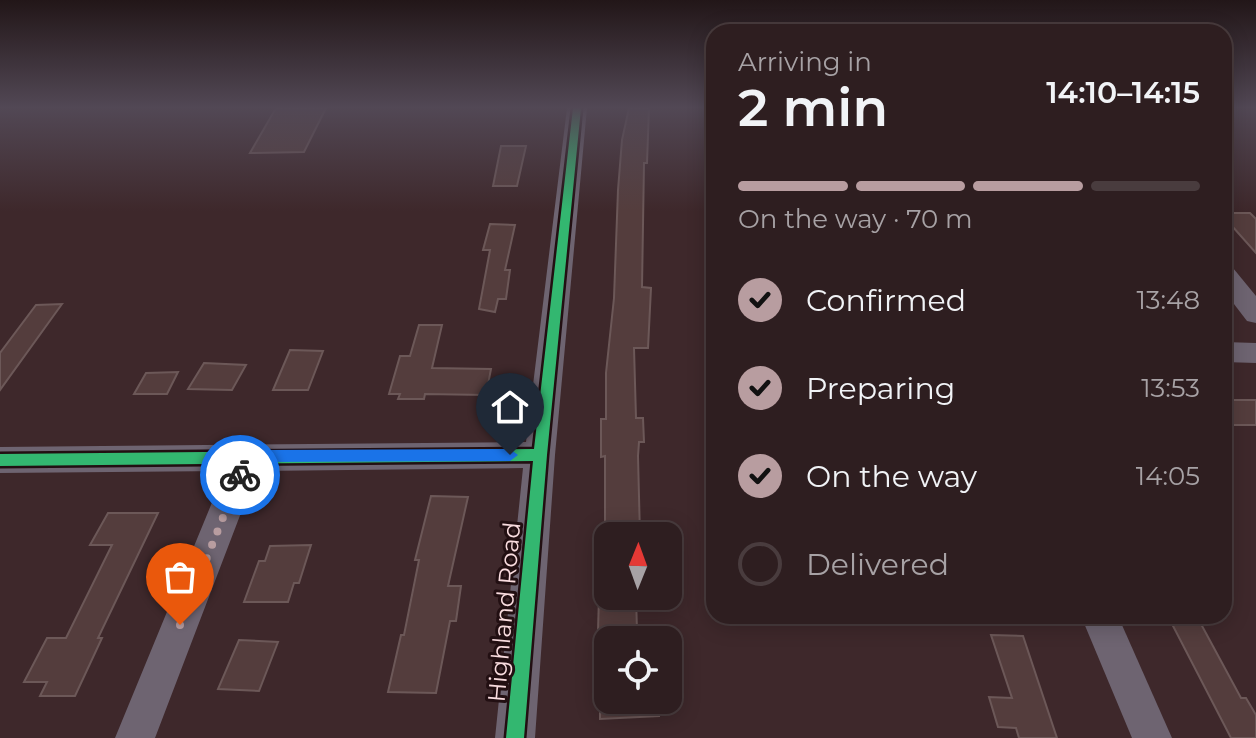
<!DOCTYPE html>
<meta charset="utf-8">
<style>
:root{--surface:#2e1e20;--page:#362729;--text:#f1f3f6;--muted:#a7a2a5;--line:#493c3e;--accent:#b89da0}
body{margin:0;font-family:Montserrat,sans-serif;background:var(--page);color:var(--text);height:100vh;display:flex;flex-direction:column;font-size:30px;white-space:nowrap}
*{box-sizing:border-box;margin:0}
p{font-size:26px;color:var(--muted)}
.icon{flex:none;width:44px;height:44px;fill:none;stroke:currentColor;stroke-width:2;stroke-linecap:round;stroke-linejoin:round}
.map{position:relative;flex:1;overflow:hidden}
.side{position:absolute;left:706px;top:24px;width:526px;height:600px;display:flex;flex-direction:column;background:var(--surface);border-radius:24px;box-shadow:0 4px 20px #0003,0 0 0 2px var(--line)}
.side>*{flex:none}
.needle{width:52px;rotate:1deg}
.tools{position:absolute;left:594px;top:522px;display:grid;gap:16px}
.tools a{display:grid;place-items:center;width:88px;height:88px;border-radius:16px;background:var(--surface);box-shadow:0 4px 20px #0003,0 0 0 2px var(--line);font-size:40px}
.pin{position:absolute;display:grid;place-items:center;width:68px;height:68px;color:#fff;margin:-82px -34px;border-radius:50% 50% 50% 0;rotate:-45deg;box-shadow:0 0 8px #0007}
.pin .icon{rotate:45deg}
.courier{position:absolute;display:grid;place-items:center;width:80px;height:80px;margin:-40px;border:6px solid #1a73e8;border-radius:50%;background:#fff;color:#222;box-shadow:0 2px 10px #0007}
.overview em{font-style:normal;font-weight:600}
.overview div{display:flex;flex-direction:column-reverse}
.overview{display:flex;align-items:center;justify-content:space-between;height:136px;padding:0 32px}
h1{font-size:52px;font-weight:600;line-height:60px}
.bar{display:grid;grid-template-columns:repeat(4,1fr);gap:12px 8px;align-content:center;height:96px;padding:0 32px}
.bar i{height:10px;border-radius:6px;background:var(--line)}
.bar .selected{background:var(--accent)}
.bar p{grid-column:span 4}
ol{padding:0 32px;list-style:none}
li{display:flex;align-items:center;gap:24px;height:88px}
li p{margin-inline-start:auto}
li .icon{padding:8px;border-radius:50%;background:var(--accent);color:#111;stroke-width:4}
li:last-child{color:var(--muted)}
li i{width:44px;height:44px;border:4px solid var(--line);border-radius:50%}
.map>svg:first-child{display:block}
.building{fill:#543d3d;stroke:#6c5858;stroke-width:2}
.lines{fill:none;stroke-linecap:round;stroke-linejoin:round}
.street{fill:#6e6471;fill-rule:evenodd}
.cycleway-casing{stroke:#220f12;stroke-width:5}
.cycleway{fill:#33b770;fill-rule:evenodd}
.route{fill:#1a73e8}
.done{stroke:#b89da0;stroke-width:8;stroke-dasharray:0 14.4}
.labels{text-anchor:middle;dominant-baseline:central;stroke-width:6;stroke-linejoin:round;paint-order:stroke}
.street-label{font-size:24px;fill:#f9dcdf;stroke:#220f12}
</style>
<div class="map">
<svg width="1256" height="738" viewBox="0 0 1256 738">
<rect width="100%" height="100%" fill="#3e282b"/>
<g class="building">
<path d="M276 108H326L304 152 250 153Z"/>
<path d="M629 108H649L647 163H644L642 287 651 288 648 348H634L636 418H643L644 442H639L638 456 640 536H605V456L601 457V419H606V373L614 298 618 190 622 140Z"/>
<path d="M501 146H526L517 186H493Z"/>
<path d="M1224 213H1250L1256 219V253L1224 217Z"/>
<path d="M490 224 515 225 505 270H510L506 299H498L495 312 479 309 490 250H483Z"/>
<path d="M62 304 0 390V353L36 305Z"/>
<path d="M419 325H442L432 368 491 369 486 395 425 394 424 399H398L400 394H389L400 356H410Z"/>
<path d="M290 350 323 351 308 390H273Z"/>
<path d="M204 363 246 365 232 390 188 389Z"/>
<path d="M178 372 167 394H134L146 373Z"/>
<rect x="1224" y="400" width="32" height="25"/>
<path d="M431 496 468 497 448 586H461L456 621H450L436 693 388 692 401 635H404L419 560H415Z"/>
<path d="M108 513H158L98 638H102L75 696H40L47 682H24L47 638H66L112 545H90Z"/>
<path d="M311 545 299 583H294L288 602H244L259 561H265L270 546Z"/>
<path d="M599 596H636L637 631H598Z"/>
<path d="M1172 624H1201L1241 698H1246L1256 715V738H1231Z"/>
<path d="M991 635 1023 636 1057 738H1019L1016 728 998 727 989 697 1012 698Z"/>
<path d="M239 640 278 642 259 691 218 689Z"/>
<path d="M600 700H659V716L600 719Z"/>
</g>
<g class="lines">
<g class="street">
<path d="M567 108H587L555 455 535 738H495L523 468 257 471 155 738H115L225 471 0 473V447L526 442Z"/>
<path d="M1224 266 1233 268 1256 296V323L1247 321 1224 291Z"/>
<path d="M1224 342 1256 343V363L1224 362Z"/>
<path d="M1081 616H1118L1172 738H1132Z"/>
</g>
<g class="cycleway-casing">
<path id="cycleway" d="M573 108H581L547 455 524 738H506L533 461 0 466V454L534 449Z"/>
</g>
<use href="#cycleway" class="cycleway"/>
</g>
<linearGradient id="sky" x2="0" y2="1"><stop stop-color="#221618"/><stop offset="0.51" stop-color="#524855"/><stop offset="1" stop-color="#524855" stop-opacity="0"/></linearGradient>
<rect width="1256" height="211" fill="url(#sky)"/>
<path class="route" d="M510 449 518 455 510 461 252 462 245 480H234L232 475 242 452 247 450Z"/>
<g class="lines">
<path class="done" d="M180 625 240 475"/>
</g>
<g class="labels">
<g class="street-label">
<text transform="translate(504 612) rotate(-85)">Highland Road</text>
</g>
</g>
</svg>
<div class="tools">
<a><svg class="needle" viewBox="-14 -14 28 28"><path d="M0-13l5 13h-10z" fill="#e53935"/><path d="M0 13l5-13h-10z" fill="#a7a2a5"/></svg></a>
<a><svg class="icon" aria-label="locate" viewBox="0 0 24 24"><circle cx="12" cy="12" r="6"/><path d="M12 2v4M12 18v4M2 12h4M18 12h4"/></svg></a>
</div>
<div class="pin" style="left:180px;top:625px;background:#ea580c"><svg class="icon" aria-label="bag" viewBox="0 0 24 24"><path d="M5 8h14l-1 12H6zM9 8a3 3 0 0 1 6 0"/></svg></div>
<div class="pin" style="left:510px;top:455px;background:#1f2937"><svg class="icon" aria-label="home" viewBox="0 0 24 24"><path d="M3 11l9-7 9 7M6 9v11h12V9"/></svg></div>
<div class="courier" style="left:240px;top:475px"><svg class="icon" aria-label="bike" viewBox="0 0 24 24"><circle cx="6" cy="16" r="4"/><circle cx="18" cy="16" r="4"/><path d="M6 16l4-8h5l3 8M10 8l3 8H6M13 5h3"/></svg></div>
<section class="side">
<div class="overview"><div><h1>2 min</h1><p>Arriving in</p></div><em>14:10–14:15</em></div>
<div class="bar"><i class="selected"></i><i class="selected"></i><i class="selected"></i><i></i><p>On the way · 70 m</p></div>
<ol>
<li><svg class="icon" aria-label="check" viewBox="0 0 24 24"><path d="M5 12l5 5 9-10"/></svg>Confirmed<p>13:48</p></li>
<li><svg class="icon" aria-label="check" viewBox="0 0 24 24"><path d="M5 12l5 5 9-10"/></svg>Preparing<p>13:53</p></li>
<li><svg class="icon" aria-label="check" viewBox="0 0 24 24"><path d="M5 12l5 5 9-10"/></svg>On the way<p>14:05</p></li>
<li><i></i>Delivered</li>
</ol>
</section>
</div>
